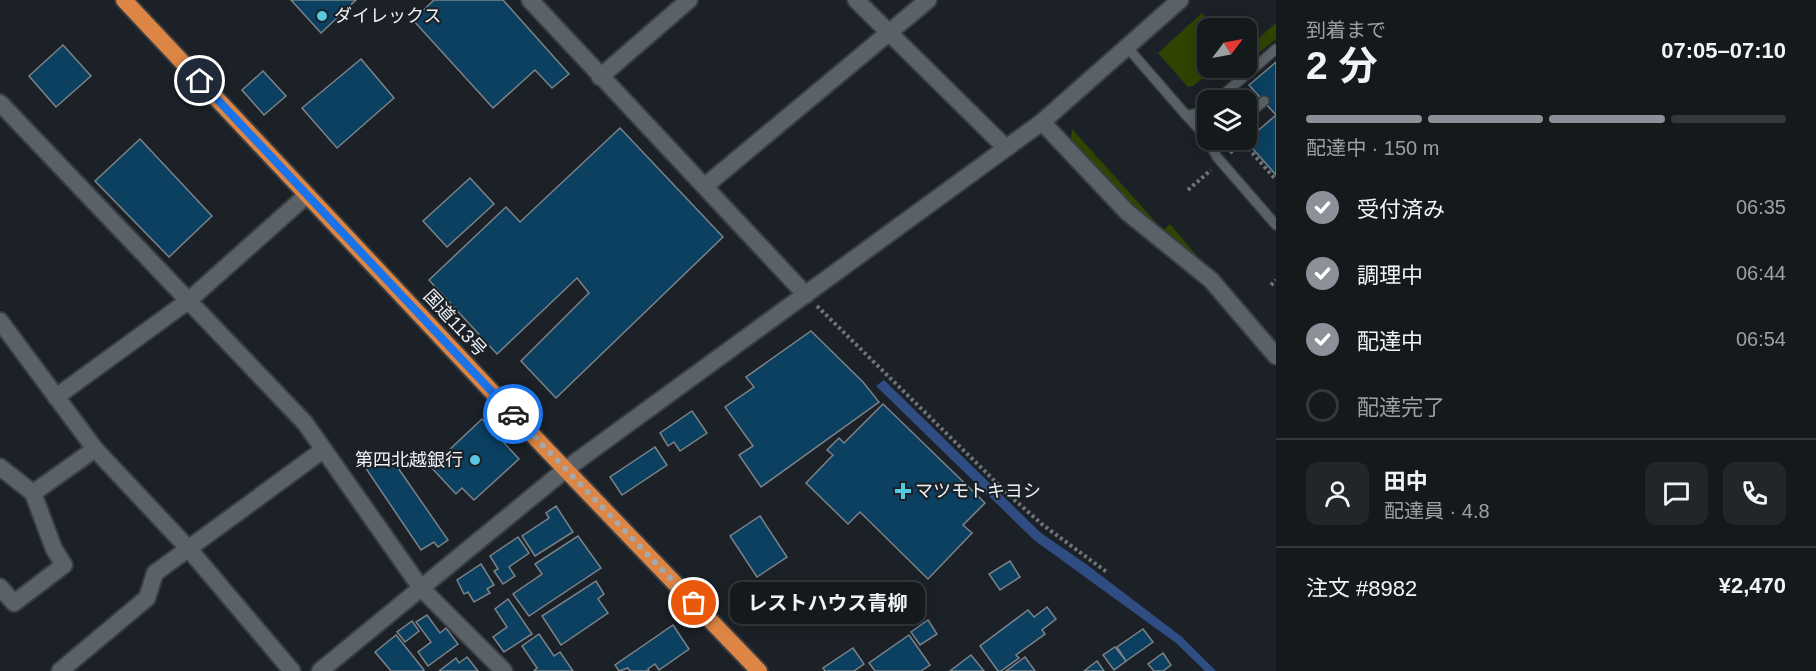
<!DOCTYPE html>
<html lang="ja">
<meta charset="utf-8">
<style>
:root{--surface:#14191c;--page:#212629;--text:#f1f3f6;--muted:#9da0a3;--line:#33383b;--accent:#8c9099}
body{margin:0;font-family:Arial,"Noto Sans JP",sans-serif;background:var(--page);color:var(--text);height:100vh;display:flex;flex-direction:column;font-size:22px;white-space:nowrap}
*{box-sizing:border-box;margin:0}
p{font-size:20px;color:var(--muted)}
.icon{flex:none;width:33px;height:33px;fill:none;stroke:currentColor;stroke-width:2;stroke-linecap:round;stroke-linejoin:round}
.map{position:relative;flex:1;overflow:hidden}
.drawer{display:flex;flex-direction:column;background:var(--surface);width:540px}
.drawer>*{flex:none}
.needle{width:39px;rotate:58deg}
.buttons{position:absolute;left:1197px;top:18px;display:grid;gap:12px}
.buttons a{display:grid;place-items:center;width:60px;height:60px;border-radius:12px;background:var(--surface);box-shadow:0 3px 15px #0003,0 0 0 2px var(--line);font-size:30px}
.pin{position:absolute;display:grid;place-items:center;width:51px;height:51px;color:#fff;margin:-26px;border:3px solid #fff;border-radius:50%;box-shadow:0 2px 6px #0007}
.courier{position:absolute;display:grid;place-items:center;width:60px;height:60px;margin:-30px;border:4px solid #1a73e8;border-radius:50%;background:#fff;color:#222;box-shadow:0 2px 8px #0007}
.bubble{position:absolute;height:42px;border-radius:12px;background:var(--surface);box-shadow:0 3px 15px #0003,0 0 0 2px var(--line);font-size:20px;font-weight:700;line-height:42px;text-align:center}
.summary em{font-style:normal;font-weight:700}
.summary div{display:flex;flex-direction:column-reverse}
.summary{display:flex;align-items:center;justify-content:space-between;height:102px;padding:0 30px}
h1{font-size:39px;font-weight:700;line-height:45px}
.bar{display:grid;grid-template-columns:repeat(4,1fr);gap:9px 6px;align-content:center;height:72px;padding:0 30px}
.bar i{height:8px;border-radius:4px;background:var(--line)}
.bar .active{background:var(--accent)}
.bar p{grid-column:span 4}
.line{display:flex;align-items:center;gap:15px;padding:0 30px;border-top:2px solid var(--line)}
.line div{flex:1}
.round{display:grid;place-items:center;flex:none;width:63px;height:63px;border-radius:12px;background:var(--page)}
ol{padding:0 30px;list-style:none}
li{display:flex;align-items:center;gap:18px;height:66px}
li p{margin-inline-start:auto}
li .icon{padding:6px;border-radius:50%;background:var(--accent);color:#fff;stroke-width:4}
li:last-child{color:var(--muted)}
li i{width:33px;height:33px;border:3px solid var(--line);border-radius:50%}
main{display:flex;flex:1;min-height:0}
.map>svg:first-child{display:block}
.green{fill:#2f4400}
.water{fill:#2f4d82}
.building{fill:#0b4061;stroke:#7b8288;stroke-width:1.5}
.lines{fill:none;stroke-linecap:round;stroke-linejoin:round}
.service-casing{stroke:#393e42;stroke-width:12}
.minor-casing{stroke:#393e42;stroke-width:20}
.tertiary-casing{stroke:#393e42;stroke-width:20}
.trunk-casing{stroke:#393e42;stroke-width:20}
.path{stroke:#6f7478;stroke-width:4;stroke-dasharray:3 3;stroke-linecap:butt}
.service{stroke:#5a6167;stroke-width:9}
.minor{stroke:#5a6167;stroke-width:16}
.tertiary{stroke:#5a6167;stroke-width:16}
.trunk{stroke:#dc8544;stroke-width:16}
.done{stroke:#a4a9ad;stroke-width:6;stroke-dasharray:0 10.8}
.route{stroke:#1a73e8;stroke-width:8}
.poi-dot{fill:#56c9e1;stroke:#1b2126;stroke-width:2}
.labels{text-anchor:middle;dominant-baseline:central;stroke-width:4.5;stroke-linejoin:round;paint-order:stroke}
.poi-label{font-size:18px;fill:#eef2f6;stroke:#1b2126;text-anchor:start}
.street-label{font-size:18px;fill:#eef2f6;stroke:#1b2126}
</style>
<main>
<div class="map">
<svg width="1276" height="671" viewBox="0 0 1276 671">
<rect width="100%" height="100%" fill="#1b2126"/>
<g class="green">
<path d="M1202 13 1216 28H1208V68H1215L1193 86 1188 87 1158 53Z"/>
<path d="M1276 23V39L1247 62V48Z"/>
<path d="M1072 129 1163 230 1170 224 1213 275 1132 208 1070 144Z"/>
</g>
<path class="water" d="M884 380 1041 533 1086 564 1182 637 1216 671H1205L1176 643 1034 540 876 386Z"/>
<g class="building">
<path d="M291 0H356L321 33Z"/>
<path d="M434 0H503L569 74 552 88 535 70 493 108 413 20Z"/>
<path d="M63 45 91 76 56 107 29 76Z"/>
<path d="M361 59 394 98 337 148 302 108Z"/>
<path d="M1276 62V175L1246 141 1276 115 1249 85Z"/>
<path d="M263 71 286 96 264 115 242 90Z"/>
<path d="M620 128 723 237 556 398 521 361 589 293 577 278 497 354 429 280 506 207 520 222Z"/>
<path d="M140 139 212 216 169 257 95 181Z"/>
<path d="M470 178 494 204 447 247 423 221Z"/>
<path d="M811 331 863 382 879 402 761 487 739 455 753 446 725 407 754 387 746 377Z"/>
<path d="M883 404 985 503 963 525 972 533 928 579 860 512 848 524 806 483 833 455 827 450 839 438 844 443Z"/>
<path d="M692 411 707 433 680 451 674 442 668 446 660 433Z"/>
<path d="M482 419 519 459 474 500 462 488 456 494 431 467Z"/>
<path d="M655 447 667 465 622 495 610 477Z"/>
<path d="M387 452 448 540 438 547 434 542 421 550 365 467Z"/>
<path d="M556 506 573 532 535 556 522 536 549 518 546 513Z"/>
<path d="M760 516 787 557 757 577 730 536Z"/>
<path d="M578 536 601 568 529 616 513 594 542 574 535 564Z"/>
<path d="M518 537 529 553 509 567 515 576 503 584 494 571 498 569 490 556Z"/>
<path d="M1010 561 1020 577 1000 590 989 574Z"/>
<path d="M481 564 494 585 487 589 490 593 474 602 468 592 464 594 457 580Z"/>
<path d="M596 581 604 594 598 599 608 613 561 645 542 616Z"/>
<path d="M508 599 532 634 504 652 493 637 507 627 495 609Z"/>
<path d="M1047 607 1056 619 1042 630 1045 634 1016 655 1019 658 1001 671H998L980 646 1028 610 1034 617Z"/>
<path d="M427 615 440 633 446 628 458 644 428 666 418 652 431 642 416 622Z"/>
<path d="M928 620 937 634 920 645 911 632Z"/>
<path d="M412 621 419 631 405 642 397 632Z"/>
<path d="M673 625 689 649 659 670 655 664 648 669 649 671H630L628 668 619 671 615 665Z"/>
<path d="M1143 629 1153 642 1126 661 1117 647Z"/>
<path d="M539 634 554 656 560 652 573 671H534L537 668 522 646Z"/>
<path d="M396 635 424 670 423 671H391L375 652Z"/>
<path d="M909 635 930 665 921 671H875L869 663Z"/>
<path d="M1115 647 1126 661 1114 670 1103 655Z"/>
<path d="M853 648 864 664 854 671H825L823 668Z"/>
<path d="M1163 653 1171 665 1163 671H1154L1148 664Z"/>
<path d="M971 655 984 671H950Z"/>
<path d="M467 657 478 671H439L456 658 459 663Z"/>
<path d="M1025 657 1035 671H1006Z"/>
<path d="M1097 661 1104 671H1084Z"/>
</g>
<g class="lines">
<g class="service-casing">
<g id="service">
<path d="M1127 47 1186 115 1203 113 1208 108"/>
<path d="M1217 100 1276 49"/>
<path d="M1186 115 1208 139"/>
<path d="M1246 116 1264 101"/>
<path d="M1208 140 1217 157 1276 225"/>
</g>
</g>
<g class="minor-casing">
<g id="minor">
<path d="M856 0 1006 148"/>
<path d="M600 77 689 0"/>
<path d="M0 103 305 423 421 588 504 671"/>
<path d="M1042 122 1127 212 1211 280 1276 356"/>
<path d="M705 186 928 0"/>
<path d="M0 321 95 449 188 548 292 671"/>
<path d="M56 397 188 301 307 195"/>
<path d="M0 467 33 493 95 449"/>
<path d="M0 587 14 603 64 565 54 549 33 493"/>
<path d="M60 671 147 598 155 573 323 450"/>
</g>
</g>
<g class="tertiary-casing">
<g id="tertiary">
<path d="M530 0 806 295"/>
<path d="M320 671 566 469 1042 122 1180 0"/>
</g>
</g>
<g class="trunk-casing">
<path id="trunk" d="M124 0 544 447 759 671"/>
</g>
<g class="path">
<path d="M1246 138 1257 128"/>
<path d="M1244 140 1242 141 1276 180"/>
<path d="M1230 153 1242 141"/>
<path d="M1188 190 1211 170"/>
<path d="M1271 285 1276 280"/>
<path d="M817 306 1010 496 1043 525 1108 573"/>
</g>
<use href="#service" class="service"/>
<use href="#minor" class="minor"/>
<use href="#tertiary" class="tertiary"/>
<use href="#trunk" class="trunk"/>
</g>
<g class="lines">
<path class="done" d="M513 414 694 603"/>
<path class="route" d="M200 81 513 414"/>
</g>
<g class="poi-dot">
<circle cx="322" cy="16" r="6"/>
<circle cx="475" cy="460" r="6"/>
<path d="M900 482h6v6h6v6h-6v6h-6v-6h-6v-6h6z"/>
</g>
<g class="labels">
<g class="poi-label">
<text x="334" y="16">ダイレックス</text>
<text x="463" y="460" text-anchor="end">第四北越銀行</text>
<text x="915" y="491">マツモトキヨシ</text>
</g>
<g class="street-label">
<text transform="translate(455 323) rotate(47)">国道113号</text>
</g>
</g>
</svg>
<div class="buttons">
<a><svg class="needle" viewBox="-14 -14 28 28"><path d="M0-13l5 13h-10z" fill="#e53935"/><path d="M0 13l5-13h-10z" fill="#9da0a3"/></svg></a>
<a><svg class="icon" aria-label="layers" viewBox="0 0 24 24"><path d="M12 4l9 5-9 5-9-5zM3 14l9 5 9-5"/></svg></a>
</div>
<div class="pin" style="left:694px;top:603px;background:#ea580c"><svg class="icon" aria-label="bag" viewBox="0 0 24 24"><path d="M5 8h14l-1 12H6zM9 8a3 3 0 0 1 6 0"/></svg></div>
<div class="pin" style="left:200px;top:81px;background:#1f2937"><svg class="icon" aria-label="home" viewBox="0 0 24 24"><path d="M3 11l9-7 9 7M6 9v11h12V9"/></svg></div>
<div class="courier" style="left:513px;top:414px"><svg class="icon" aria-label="car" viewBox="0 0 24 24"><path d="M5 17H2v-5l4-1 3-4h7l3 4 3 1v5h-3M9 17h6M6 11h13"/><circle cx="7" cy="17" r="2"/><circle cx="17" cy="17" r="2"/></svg></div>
<div class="bubble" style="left:730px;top:582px;width:195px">レストハウス青柳</div>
</div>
<section class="drawer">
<div class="summary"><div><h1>2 分</h1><p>到着まで</p></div><em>07:05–07:10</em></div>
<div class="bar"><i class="active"></i><i class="active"></i><i class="active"></i><i></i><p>配達中 · 150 m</p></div>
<ol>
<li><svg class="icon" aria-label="check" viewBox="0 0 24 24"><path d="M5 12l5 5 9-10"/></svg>受付済み<p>06:35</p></li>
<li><svg class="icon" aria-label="check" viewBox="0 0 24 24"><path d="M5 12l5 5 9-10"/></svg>調理中<p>06:44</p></li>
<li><svg class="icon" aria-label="check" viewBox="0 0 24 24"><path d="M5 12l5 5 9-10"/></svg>配達中<p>06:54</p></li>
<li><i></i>配達完了</li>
</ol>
<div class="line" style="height:108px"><a class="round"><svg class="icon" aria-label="person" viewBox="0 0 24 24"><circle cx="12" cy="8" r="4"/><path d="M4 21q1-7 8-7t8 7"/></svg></a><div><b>田中</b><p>配達員 · 4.8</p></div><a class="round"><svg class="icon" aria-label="chat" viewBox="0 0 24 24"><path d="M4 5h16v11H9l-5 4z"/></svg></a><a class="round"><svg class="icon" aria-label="phone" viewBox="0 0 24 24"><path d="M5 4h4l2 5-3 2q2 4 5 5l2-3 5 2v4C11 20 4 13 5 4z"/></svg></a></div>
<div class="line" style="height:78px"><div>注文 #8982</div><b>¥2,470</b></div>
</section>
</main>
